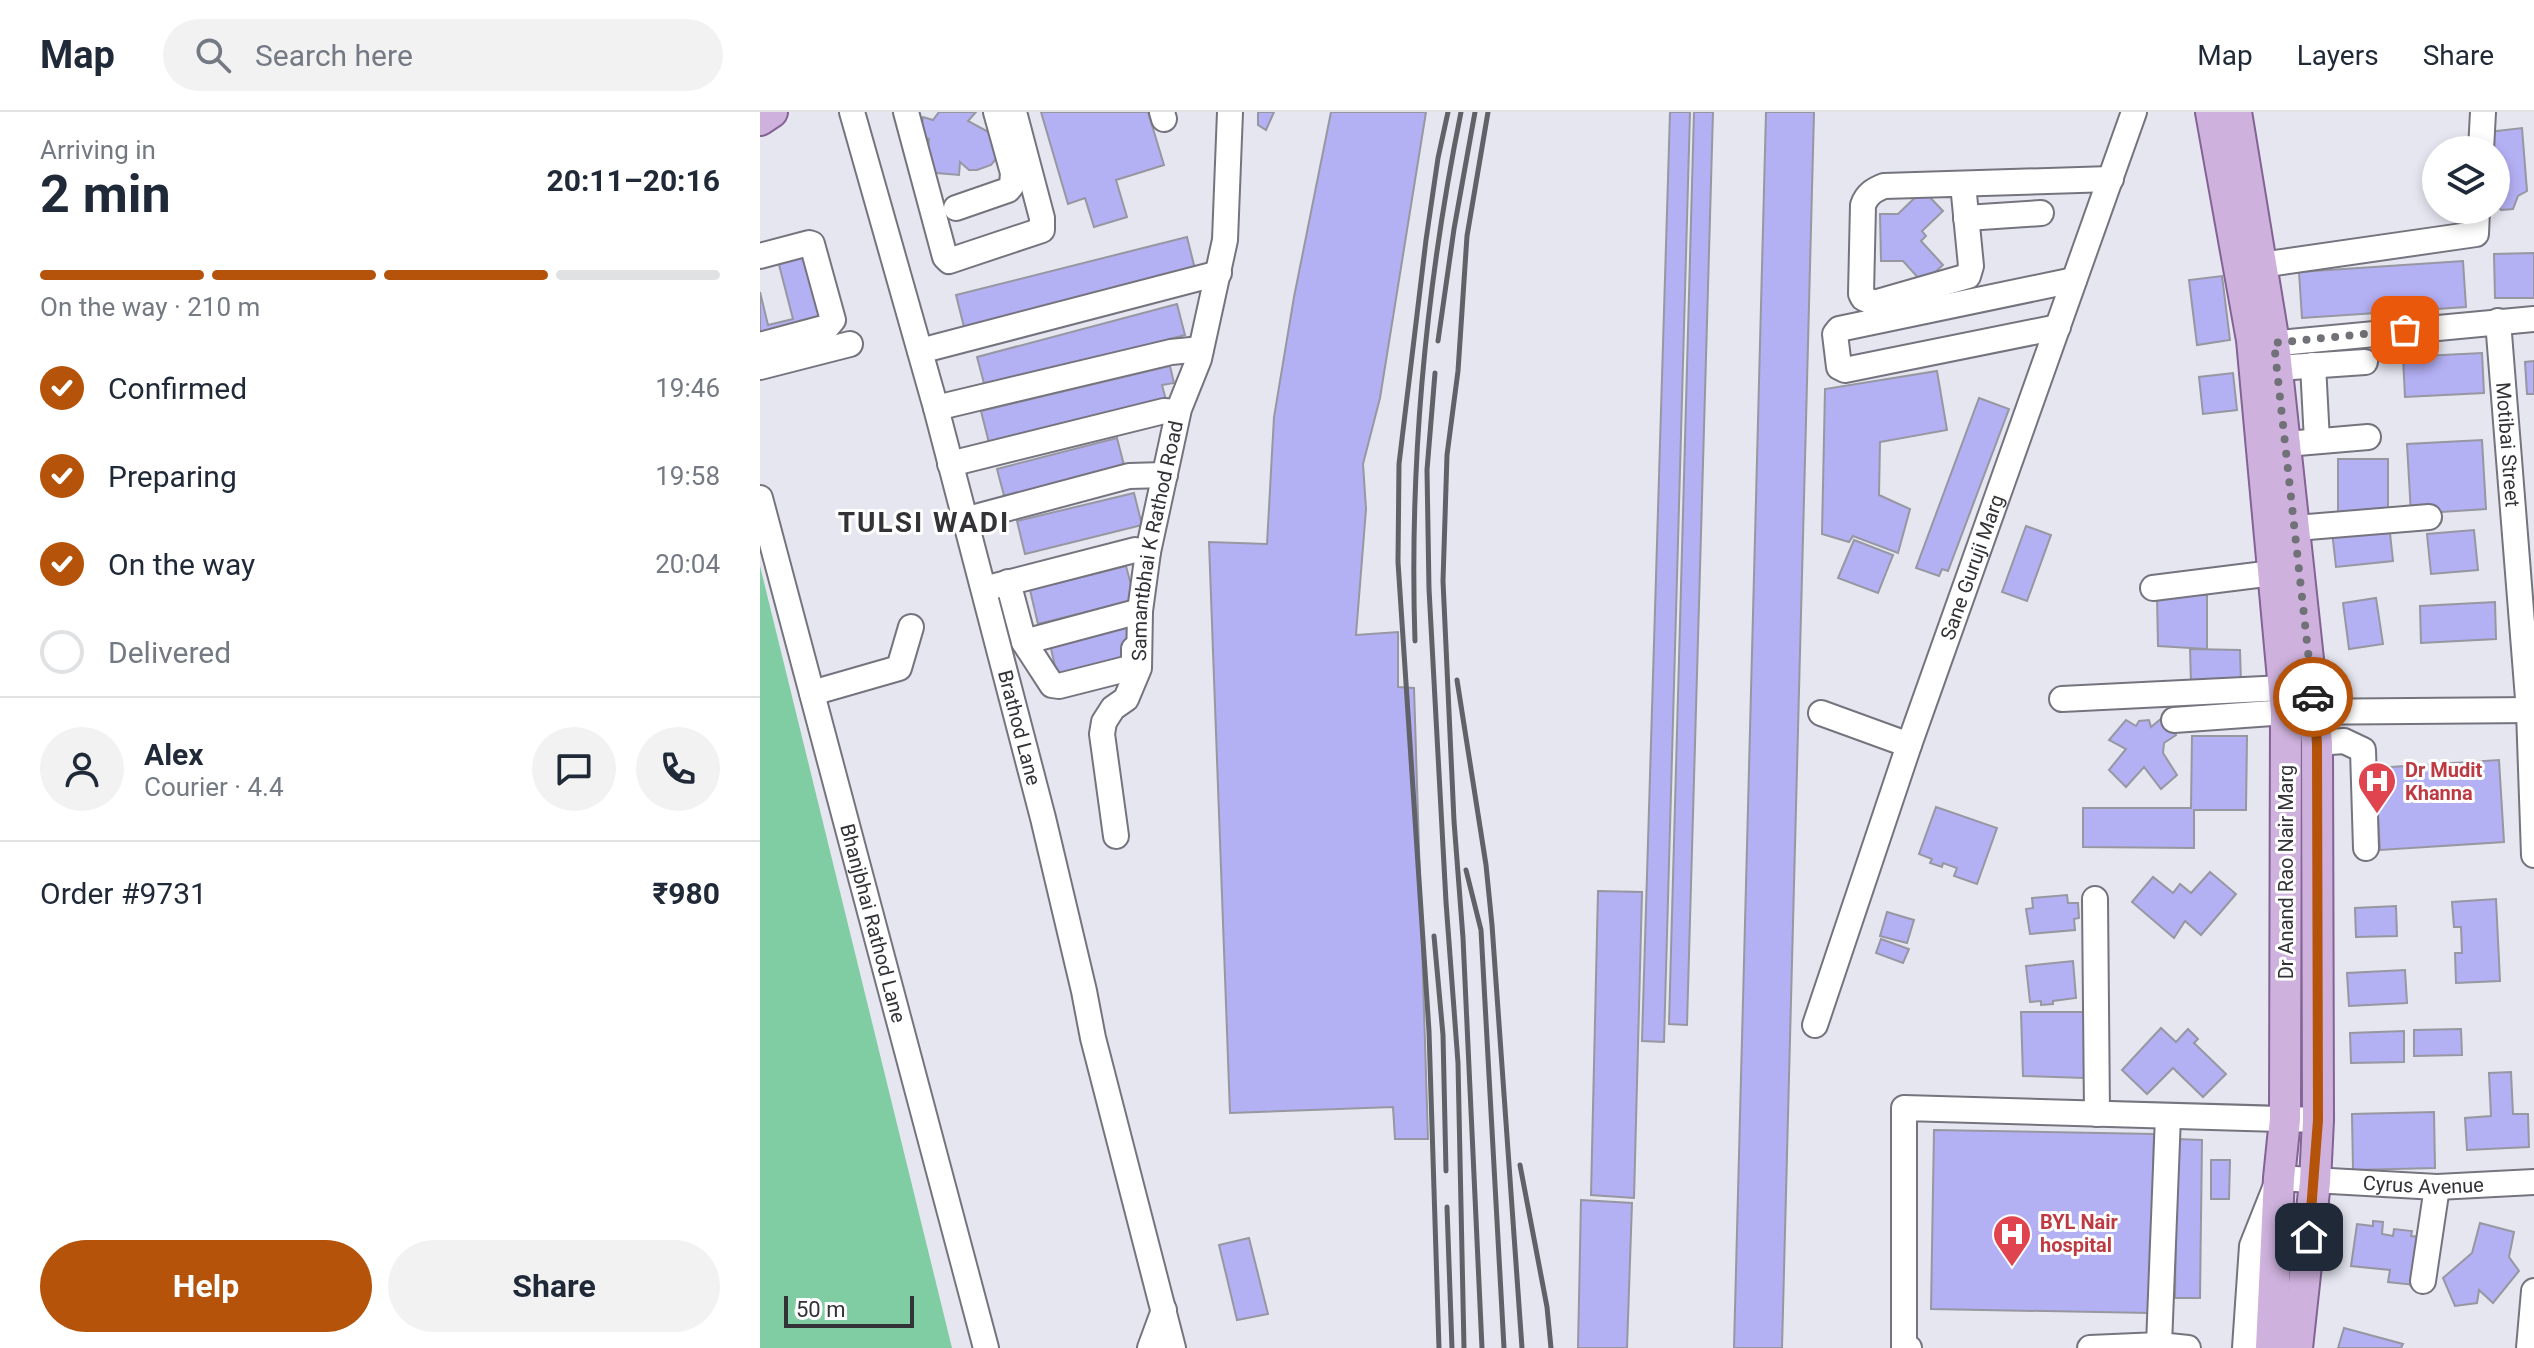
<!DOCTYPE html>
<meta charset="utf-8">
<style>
:root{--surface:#fff;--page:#f2f2f3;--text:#1f2937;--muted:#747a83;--line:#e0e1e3;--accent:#b45309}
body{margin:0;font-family:Roboto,sans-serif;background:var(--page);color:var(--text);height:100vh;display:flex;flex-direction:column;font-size:30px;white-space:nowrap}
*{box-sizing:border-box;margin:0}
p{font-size:26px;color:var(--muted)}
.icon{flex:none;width:44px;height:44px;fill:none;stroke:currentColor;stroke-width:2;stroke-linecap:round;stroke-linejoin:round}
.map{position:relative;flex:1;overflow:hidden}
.drawer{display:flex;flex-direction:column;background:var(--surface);width:760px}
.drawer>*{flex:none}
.fabs{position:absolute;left:1662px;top:24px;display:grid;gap:16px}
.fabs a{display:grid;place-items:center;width:88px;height:88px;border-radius:50%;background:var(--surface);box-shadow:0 4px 12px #0003;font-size:40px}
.scale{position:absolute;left:24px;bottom:20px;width:130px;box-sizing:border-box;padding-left:8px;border:4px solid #323237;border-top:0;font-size:22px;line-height:28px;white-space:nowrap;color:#323237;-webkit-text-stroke:6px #fff;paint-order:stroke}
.pin{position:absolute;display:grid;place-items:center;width:68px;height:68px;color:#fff;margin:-34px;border-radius:16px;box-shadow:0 4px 12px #0006}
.courier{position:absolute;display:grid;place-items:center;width:80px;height:80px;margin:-40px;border:6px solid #b45309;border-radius:50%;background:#fff;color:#222;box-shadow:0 2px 10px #0007}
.head em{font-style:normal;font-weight:700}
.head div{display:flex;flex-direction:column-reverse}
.head{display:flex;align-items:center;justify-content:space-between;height:136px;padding:0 40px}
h1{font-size:52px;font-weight:700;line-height:60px}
.bar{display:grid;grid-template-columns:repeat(4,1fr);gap:12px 8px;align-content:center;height:96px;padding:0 40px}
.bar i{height:10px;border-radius:6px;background:var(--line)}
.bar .on{background:var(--accent)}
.bar p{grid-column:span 4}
.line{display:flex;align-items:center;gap:20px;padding:0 40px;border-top:2px solid var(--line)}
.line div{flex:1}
.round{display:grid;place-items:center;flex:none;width:84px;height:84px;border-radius:42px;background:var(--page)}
ol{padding:0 40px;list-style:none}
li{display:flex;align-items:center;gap:24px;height:88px}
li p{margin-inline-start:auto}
li .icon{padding:8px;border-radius:50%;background:var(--accent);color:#fff;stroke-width:4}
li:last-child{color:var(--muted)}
li i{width:44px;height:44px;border:4px solid var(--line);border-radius:50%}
.action{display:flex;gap:16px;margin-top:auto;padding:16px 40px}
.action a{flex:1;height:92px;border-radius:48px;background:var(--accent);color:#fff;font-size:32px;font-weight:700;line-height:92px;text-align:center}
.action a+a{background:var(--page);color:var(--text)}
header{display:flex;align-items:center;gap:48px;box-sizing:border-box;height:112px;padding:0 40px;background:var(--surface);border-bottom:2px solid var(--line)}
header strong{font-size:38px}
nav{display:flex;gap:44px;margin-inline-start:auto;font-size:28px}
.search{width:560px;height:72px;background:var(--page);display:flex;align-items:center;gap:20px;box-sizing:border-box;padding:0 28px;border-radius:44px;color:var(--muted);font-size:30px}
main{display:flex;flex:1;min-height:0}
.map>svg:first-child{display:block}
.green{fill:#80cca3}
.building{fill:#b4b0f4;stroke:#9797a1;stroke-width:2}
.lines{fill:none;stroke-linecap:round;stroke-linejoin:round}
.minor-casing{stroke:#75747e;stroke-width:28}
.major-casing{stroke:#826394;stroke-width:34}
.minor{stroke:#fff;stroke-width:24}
.major{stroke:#ceb2dd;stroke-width:30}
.rail{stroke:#616168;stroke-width:5}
.done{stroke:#717178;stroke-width:8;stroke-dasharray:0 14.4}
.route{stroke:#b45309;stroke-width:10}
.labels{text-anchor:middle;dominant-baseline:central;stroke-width:6;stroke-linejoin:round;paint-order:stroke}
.street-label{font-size:20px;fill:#323237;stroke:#fff}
.health-label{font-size:20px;font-weight:bold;fill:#be3a42;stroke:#fff;text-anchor:start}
.district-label{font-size:28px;font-weight:bold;letter-spacing:2px;fill:#323237;stroke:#fff}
</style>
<header>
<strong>Map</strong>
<div class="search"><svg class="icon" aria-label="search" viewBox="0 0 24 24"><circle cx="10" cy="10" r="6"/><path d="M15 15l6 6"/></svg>Search here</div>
<nav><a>Map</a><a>Layers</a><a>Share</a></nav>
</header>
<main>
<section class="drawer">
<div class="head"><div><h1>2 min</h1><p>Arriving in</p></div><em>20:11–20:16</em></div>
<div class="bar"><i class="on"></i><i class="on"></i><i class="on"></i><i></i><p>On the way · 210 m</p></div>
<ol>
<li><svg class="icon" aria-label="check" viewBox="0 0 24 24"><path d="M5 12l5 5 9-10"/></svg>Confirmed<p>19:46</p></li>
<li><svg class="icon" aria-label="check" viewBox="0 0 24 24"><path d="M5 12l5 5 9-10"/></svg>Preparing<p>19:58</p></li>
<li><svg class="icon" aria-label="check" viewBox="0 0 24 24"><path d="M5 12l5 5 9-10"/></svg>On the way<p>20:04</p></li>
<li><i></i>Delivered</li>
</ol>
<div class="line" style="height:144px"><a class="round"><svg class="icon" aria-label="person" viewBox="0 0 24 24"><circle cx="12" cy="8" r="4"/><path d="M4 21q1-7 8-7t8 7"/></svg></a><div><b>Alex</b><p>Courier · 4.4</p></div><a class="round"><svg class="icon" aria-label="chat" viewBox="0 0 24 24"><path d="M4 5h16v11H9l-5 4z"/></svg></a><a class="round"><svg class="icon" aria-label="phone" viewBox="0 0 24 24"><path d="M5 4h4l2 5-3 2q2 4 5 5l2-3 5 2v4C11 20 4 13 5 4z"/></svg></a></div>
<div class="line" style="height:104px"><div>Order #9731</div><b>₹980</b></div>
<div class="action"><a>Help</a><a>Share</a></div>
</section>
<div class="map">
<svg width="1774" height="1236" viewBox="0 0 1774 1236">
<rect width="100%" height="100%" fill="#e6e6f1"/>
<path class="green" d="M0 454 192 1236H0Z"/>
<g class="building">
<path d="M179 0H216L208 9 234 23 239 37 236 47 231 53 217 58H209L200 50 199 63 165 60 169 27 160 26 163 5 173 8Z"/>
<path d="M281 0H388L404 53 356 68 367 105 334 115 325 86 308 92Z"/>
<path d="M498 0H514L506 18 498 13Z"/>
<path d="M571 0H666L620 286 603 352 606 397 596 523 638 520V575L654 576 668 1027H635L633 995 470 1001 449 430 507 432 514 305 534 185Z"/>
<path d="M910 0H930L904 930 882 929Z"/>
<path d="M934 0H953L927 913 909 912Z"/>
<path d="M1006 0H1054L1022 1236H974Z"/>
<path d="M1762 16 1767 79 1758 84 1753 97 1741 98 1736 92V38H1730L1729 20Z"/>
<path d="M1163 78 1183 99 1162 119 1166 124 1161 129 1183 153 1163 171 1143 149H1121L1120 102H1138Z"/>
<path d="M427 125 435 157 204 215 196 183Z"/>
<path d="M48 137 68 213 0 231V180L8 213 33 207 17 145Z"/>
<path d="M1774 141V186H1735L1734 142Z"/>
<path d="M1703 149 1706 195 1542 206 1539 160Z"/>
<path d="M1462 164 1470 228 1437 233 1429 168Z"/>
<path d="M417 192 425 223 225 275 217 245Z"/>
<path d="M1722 241 1724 281 1645 285 1643 245Z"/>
<path d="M1774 249V282H1767L1765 250Z"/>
<path d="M410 254 414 271 402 273 406 288 229 331 221 299Z"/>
<path d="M1177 259 1187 318 1120 330 1119 383 1150 397 1138 441 1093 424 1089 430 1062 422 1065 277Z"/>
<path d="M1473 261 1477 298 1443 302 1439 265Z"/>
<path d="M1219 286 1249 297 1188 459 1182 457 1179 464 1156 456Z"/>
<path d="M357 326 366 361 246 391 237 357Z"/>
<path d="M1722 328 1726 397 1651 402 1647 332Z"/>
<rect x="1578" y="347" width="50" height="53"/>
<path d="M374 381 382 413 265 442 257 409Z"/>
<path d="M1629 412 1633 449 1576 455 1572 419Z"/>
<path d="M1266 414 1291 423 1267 489 1242 480Z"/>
<path d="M1714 418 1718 458 1671 462 1667 422Z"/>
<path d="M1094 428 1133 443 1118 481 1078 466Z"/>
<path d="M366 454 375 488 278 512 270 478Z"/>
<path d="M1397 482 1447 483V537L1398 534Z"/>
<path d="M1616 486 1623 532 1589 537 1583 491Z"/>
<path d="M1735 490 1736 527 1661 531 1660 494Z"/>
<path d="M368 509 373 528 370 550 298 567 289 528Z"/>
<path d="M1430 537 1480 538 1481 572 1431 571Z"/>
<path d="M1402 606 1416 623 1404 631 1403 641 1417 663 1401 677 1384 655 1366 675 1349 658 1366 637 1349 628 1366 608 1376 614 1379 609 1389 608 1391 615Z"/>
<path d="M1432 624H1487L1486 698H1434V736L1323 735V696H1431Z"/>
<path d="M1739 648 1744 730 1620 738 1615 656Z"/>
<path d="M1176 695 1237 716 1217 772 1194 764 1197 756 1183 751 1182 755 1170 751 1172 747 1159 742Z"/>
<path d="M1450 760 1476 782 1441 823 1425 809 1414 826 1372 790 1393 765 1413 781 1420 772 1431 781Z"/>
<path d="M838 779 882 780 874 1086 831 1083Z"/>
<path d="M1307 783 1308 791H1318L1319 806 1314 807 1315 818 1270 822 1266 797 1273 796 1272 786Z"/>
<path d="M1736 787 1740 869 1696 871 1695 841H1702L1701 815H1694L1692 790Z"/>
<path d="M1636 794 1637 824 1596 825 1595 796Z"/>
<path d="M1127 800 1154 808 1147 831 1120 824Z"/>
<path d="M1121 827 1149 837 1143 851 1116 841Z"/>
<path d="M1313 849 1316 886 1293 889V892L1281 893V889L1270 890 1266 854Z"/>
<path d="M1645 858 1647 891 1589 894 1587 861Z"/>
<path d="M1261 900H1325V966L1263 964Z"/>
<path d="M1401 916 1416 930 1428 917 1438 927 1434 931 1466 962 1443 985 1413 956 1387 982 1362 958Z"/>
<path d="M1701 917 1702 943 1654 944V918Z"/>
<path d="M1644 919V950L1591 951 1590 921Z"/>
<path d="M1751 960 1753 1002H1768L1769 1035 1707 1038 1705 1006 1731 1004 1729 961Z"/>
<path d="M1674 1000 1675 1056 1593 1058 1592 1002Z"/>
<path d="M1174 1018 1394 1022 1390 1201 1171 1197Z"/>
<path d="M1417 1027 1442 1028 1440 1186H1415Z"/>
<path d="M1451 1048H1470L1469 1087H1451Z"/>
<path d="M821 1088 872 1091 867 1236H818Z"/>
<path d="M1613 1109 1623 1110 1622 1122 1633 1124 1634 1117 1652 1119 1651 1124 1661 1125 1655 1173 1628 1170 1630 1158 1591 1154 1597 1112 1613 1114Z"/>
<path d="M1720 1111 1754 1120 1749 1145 1759 1159 1733 1191 1719 1178 1717 1191 1695 1194 1683 1166 1712 1141Z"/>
<path d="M489 1126 508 1202 477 1208 459 1133Z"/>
<path d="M1584 1216 1643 1232 1641 1236H1578Z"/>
</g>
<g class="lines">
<g class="minor-casing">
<g id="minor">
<path id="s1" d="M92 0 176 296 283 706 324 879 333 926 413 1236"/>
<path d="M146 0 185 145 189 149 282 118V106L254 0"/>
<path d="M402 0 404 7"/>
<path d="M1721 38 1723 0"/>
<path d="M1203 72 1211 154 1208 164 1114 191 1103 186 1101 182 1103 93C1107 82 1114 78 1124 74L1351 67"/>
<path d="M196 96 248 78 252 73 253 61 236 0"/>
<path d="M1206 106 1281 101"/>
<path d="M0 144 49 131 52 132 73 208 67 215 0 233"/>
<path d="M1501 153 1716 122 1717 98"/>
<path id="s2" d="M1738 209 1769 599 1774 743"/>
<path d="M1298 215 1085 258 1079 255 1075 222 1079 217 1314 168"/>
<path d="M1498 233 1774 207"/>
<path d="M160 239 459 161"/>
<path d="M1553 253 1557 329"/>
<path d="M0 255 90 232"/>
<path d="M1517 256 1605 250"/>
<path d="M176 296 411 240 441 237"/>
<path d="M1526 332 1608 325"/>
<path d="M190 352 404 299 418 300"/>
<path id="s3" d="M0 386 226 1236"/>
<path d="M204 408 369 364 405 363"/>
<path d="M1536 416 1669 405"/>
<path d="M248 470 264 530 292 573 299 574 370 556 374 550V537"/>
<path d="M235 474 375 438 388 440"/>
<path d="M1393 476 1513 461"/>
<path d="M264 530 380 499"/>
<path d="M52 581 139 556 151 515"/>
<path d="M1302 587 1524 576"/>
<path d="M1061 601 1149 633"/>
<path d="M1414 608 1526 600 1774 598"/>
<path d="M1557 631 1584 629 1603 638 1606 736"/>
<path id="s4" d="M356 724 342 622 344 610 353 596 366 587 379 556 380 499 388 440 419 297 439 247 465 128 470 0"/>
<path d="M1335 787 1337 1002"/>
<path id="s5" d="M1055 913 1149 633 1374 0"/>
<path d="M1663 1169 1677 1075"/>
<path d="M390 1236 404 1198"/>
<path d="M1149 1236H1144V996L1558 1008"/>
<path d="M1330 1236 1399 1233 1408 1004"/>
<path d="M1399 1236V1233L1428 1236"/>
<path id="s6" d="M1485 1236 1492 1134 1519 1066 1677 1075 1774 1070"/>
<path d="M1769 1236 1774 1179"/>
</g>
</g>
<g class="major-casing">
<g id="major">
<path d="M1451 0 1492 228 1526 600 1525 1007 1519 1066 1511 1236"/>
<path d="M1476 0 1514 231 1557 631 1558 1008 1555 1070 1537 1236"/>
<path d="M0 8 12 0"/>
</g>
</g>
<use href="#minor" class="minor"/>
<use href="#major" class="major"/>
<g class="rail">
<path d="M678 229 694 117 715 0"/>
<path d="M675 261 667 358 669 477 686 790 698 951 704 1236"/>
<path d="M655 529C649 351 666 174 701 0"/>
<path d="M697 568 726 753 732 813 762 1236"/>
<path d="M706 758 721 818 744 1236"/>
<path d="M674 824 683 923 686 1059"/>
<path d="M760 1053 787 1195 791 1236"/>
<path d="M687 1095 692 1236"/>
<path d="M679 1236 669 919 638 450 639 352 666 128 678 46 688 0"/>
<path d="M722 1236 703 826 694 709 683 469 687 343 698 259 707 124 728 0"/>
</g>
</g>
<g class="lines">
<path class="done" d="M1553 585 1514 231 1645 218"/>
<path class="route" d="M1549 1125 1558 1008 1557 631 1553 585"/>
</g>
<defs>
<g id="hospital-pin" transform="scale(2)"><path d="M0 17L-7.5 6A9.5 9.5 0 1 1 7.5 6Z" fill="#e0444e" stroke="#fff"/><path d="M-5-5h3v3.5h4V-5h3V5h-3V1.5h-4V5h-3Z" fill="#fff"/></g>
</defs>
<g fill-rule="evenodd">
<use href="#hospital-pin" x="1617" y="669"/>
<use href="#hospital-pin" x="1252" y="1122"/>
</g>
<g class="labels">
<g class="street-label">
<text stroke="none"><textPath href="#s2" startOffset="124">Motibai Street</textPath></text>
<text stroke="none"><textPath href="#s4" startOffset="310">Samantbhai K Rathod Road</textPath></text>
<text stroke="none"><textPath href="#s5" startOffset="484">Sane Guruji Marg</textPath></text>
<text stroke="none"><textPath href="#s1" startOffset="638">Brathod Lane</textPath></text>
<text transform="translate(1526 760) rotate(-90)">Dr Anand Rao Nair Marg</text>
<text stroke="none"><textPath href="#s3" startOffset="440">Bhanjbhai Rathod Lane</textPath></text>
<text stroke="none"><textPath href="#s6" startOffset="320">Cyrus Avenue</textPath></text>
</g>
<g class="health-label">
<text x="1645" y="658">Dr Mudit<tspan x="1645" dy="23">Khanna</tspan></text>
<text x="1280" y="1110">BYL Nair<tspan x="1280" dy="23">hospital</tspan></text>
</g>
<g class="district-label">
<text x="164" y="410">TULSI WADI</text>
</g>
</g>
</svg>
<div class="fabs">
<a><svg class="icon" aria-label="layers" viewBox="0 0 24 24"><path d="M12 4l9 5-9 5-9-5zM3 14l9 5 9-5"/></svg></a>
</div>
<div class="scale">50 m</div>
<div class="pin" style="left:1645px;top:218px;background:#ea580c"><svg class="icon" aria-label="bag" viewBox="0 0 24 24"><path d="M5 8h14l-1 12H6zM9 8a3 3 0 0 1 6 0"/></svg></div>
<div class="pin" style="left:1549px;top:1125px;background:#1f2937"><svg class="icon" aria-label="home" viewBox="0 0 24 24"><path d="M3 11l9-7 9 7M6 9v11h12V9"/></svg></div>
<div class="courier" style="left:1553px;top:585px"><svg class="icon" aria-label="car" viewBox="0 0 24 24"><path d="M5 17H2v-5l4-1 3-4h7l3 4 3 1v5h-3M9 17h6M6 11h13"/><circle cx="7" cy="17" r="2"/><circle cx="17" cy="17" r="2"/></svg></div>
</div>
</main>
